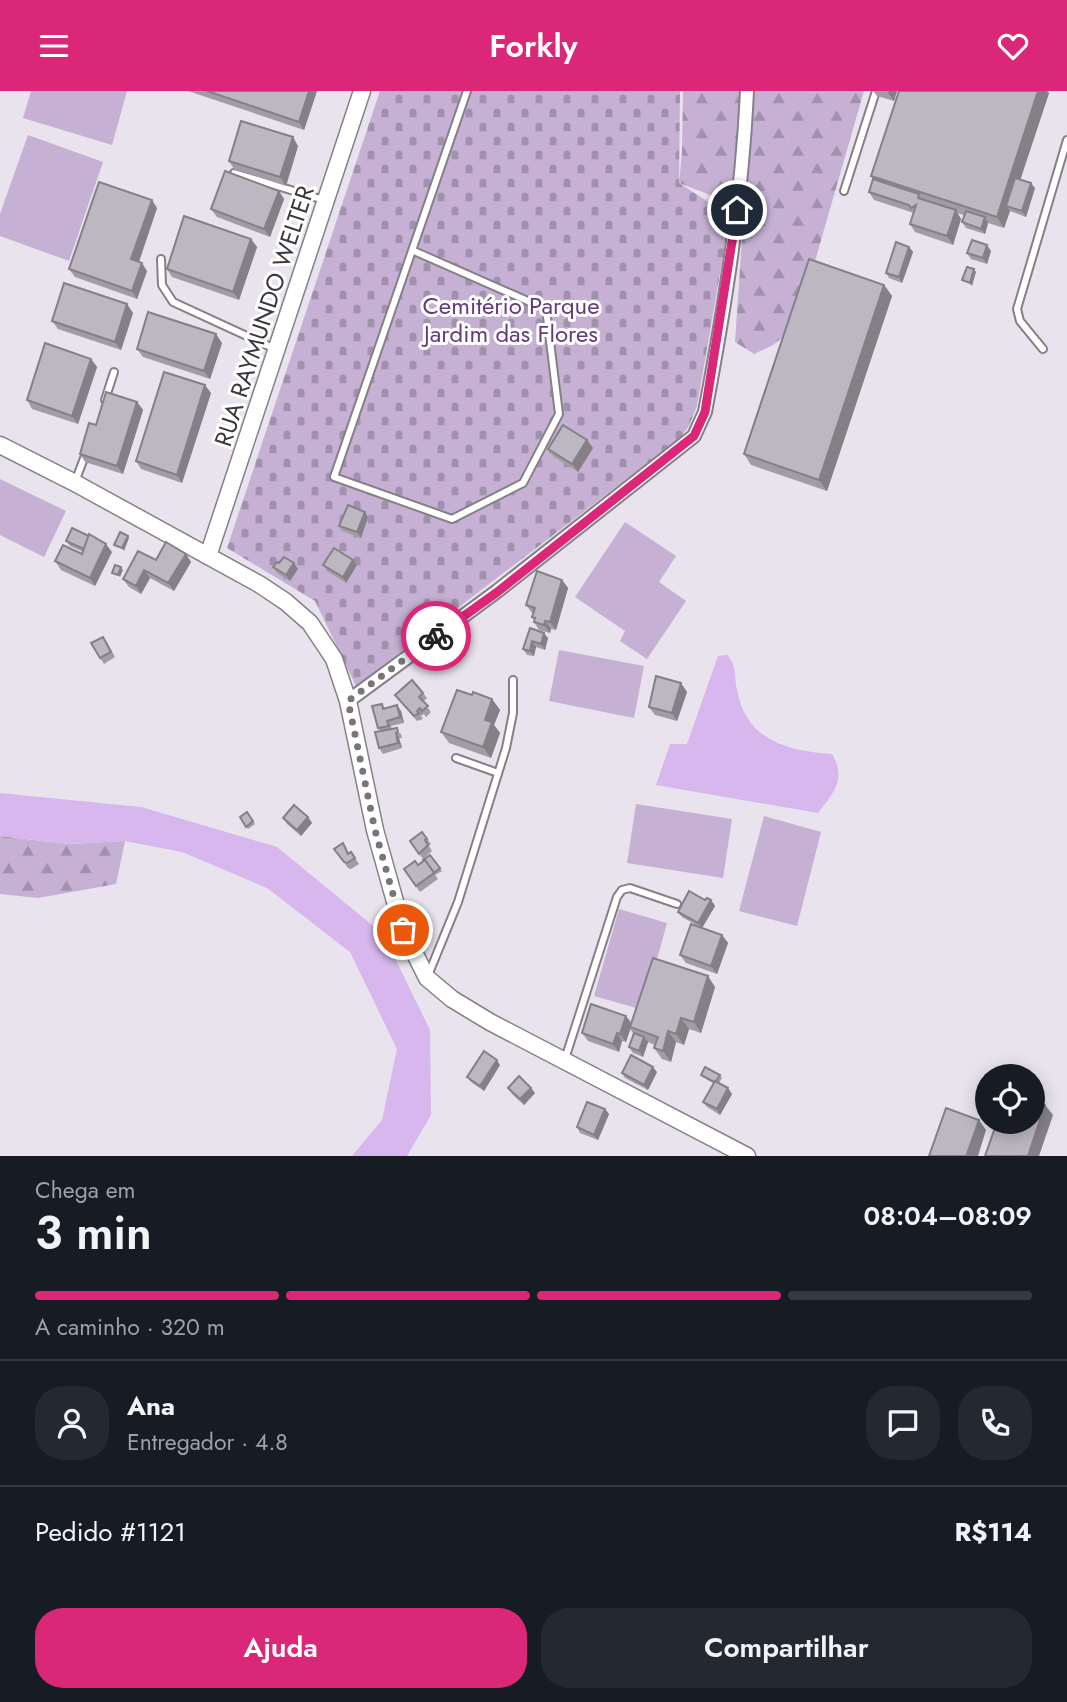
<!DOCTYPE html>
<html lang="pt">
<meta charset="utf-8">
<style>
:root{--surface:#171b24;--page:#242831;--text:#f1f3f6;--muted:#9ea1a6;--line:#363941;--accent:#db2777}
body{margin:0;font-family:Jost,sans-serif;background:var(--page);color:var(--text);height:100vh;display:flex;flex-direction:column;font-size:26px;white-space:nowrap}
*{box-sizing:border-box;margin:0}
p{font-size:23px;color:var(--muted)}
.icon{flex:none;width:38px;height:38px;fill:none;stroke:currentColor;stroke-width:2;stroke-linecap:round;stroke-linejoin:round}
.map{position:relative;height:1065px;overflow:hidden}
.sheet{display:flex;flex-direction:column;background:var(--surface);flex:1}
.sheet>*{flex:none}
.fabs{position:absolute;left:975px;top:973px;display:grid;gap:14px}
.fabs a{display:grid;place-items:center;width:70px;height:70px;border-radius:50%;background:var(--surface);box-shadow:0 4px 18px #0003;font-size:35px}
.pin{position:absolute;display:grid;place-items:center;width:60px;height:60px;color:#fff;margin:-30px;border:4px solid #fff;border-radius:50%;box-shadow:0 2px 7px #0007}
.courier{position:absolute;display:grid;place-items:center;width:70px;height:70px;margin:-35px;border:5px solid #db2777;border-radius:50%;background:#fff;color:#222;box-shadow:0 2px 9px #0007}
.head em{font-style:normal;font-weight:600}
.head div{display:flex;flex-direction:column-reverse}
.head{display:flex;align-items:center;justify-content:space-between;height:119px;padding:0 35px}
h1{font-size:46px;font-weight:600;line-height:52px}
.bar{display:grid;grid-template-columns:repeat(4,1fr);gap:10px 7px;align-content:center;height:84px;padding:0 35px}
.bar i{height:9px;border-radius:5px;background:var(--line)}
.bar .on{background:var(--accent)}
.bar p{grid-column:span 4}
.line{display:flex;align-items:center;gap:18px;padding:0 35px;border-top:2px solid var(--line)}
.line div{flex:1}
.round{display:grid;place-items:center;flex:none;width:74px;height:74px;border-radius:28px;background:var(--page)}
.cta{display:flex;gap:14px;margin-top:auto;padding:14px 35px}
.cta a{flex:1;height:80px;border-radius:28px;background:var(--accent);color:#fff;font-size:28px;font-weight:600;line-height:80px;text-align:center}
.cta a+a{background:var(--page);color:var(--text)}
header{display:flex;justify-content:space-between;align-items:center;height:91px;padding:0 35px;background:var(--accent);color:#fff;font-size:32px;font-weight:600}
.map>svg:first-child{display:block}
.grass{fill:#c6b1d4}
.forest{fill:url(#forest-firs)}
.cemetery{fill:url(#cemetery-stones)}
.water{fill:#d7b7ed}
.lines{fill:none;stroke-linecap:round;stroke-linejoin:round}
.lane-casing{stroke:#858088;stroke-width:10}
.street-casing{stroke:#858088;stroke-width:16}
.secondary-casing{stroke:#858088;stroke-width:19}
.lane{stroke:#fff;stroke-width:6}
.street{stroke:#fff;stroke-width:12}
.secondary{stroke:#fff;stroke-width:16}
.wall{fill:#a29da5}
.shaded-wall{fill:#848086}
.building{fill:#bcb7c0;stroke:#848086;stroke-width:2}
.done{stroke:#77747a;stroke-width:7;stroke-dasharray:0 12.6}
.route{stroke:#db2777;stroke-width:9}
.labels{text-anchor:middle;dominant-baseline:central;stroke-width:6;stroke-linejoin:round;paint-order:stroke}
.park-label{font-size:24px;fill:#633a7b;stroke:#fff}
.street-label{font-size:24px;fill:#3a383c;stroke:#fff}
</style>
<header><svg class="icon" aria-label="menu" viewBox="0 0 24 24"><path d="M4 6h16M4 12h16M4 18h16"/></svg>Forkly<svg class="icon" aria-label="heart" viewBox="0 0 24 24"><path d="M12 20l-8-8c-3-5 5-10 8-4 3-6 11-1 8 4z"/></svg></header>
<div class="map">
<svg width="1067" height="1065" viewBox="0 0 1067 1065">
<defs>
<pattern id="forest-firs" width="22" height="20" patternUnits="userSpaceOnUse" patternTransform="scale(1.75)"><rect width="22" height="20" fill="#c6b1d4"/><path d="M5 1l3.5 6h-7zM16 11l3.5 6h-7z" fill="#a291ad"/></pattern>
<pattern id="cemetery-stones" width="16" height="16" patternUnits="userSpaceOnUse" patternTransform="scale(1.75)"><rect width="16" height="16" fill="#c6b1d4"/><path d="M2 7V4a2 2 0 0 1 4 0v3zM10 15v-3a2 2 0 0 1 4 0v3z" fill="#a291ad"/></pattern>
</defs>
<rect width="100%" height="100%" fill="#e8e3ec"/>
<g class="grass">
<path d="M31 0H127L112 54 23 27Z"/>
<path d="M28 44 103 71 69 170 0 145V123Z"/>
<path d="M0 388 66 420 44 466 0 444Z"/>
<path d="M625 431 676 465 659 491 686 510 647 568 620 550 625 540 575 506Z"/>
<path d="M559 559 644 575 634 627 549 610Z"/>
<path d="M636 713 732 728 723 787 627 772Z"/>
<path d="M764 725 821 741 797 835 739 820Z"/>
<path d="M619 818 667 832 643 919 594 905Z"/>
</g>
<g class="forest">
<path d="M683 0H864L796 236 773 254 754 263 735 251 743 133 718 107 679 92 682 61Z"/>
<path d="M0 745 69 753 125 750 116 793 38 807 0 803Z"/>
</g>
<path class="cemetery" d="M380 0H680L679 92 730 125 697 315 689 335 680 347 356 595 315 510 227 457Z"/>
<g class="water">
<path d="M727 564C737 574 734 585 737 599 746 649 787 660 832 663 847 688 833 702 818 722L656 694 670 653H687L718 565Z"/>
<path d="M0 702 141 716 277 756 383 843 430 939 431 1024 407 1065H352L382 1029 397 958 350 861 267 797 182 761 125 750 69 753 0 745Z"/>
</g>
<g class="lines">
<g class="lane-casing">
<g id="lane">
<path d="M234 82 324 109"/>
<path d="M844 100 876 0"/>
<path d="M414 160 546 218 559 323 523 392 452 428 334 386 467 0"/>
<path d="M161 168 162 194 173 211 275 258"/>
<path d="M1043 258 1020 230 1017 218 1067 49"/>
<path d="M105 309 114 281"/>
<path d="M75 391 86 362"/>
<path d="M456 667 498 682"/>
<path d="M429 882 458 811 506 657 513 622V589"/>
<path d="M565 968 617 806 622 799 630 797 677 813"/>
</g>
</g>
<g class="street-casing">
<path id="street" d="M348 610 496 501 694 345 705 321C725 215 742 108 747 0"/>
</g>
<g class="secondary-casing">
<g id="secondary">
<path d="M0 354 75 392 259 493 286 511 310 532 334 568 348 610 375 739 403 839 427 887 452 908 490 931 747 1065"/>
<path d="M208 465 362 0"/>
</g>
</g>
<use href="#lane" class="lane"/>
<use href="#street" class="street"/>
<use href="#secondary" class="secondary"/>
</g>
<g class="wall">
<path d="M188 0H317L304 39Z"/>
<path d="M873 0H897L894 10 877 5Z"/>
<path d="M899 0H1047L1049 2 1020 89 1035 97 1026 126 1010 120 1004 137 988 132 985 143 966 137 962 131 964 124 957 122 961 128 953 154 915 141 910 133 914 122 874 109 869 101 873 88 871 85Z"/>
<path d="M298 55 286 95 234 78 229 70Z"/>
<path d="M279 100 284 108 270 146 217 126 211 118Z"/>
<path d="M157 117 139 171 147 180 137 208 75 186 69 178Z"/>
<path d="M251 148 257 156 239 209 172 186 167 178Z"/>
<path d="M909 156 913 161 902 192 889 187 886 182Z"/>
<path d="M991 160 987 173 971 168 967 162Z"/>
<path d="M884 194 892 205 827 400 751 374 744 363Z"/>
<path d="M133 222 121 259 58 238 52 230Z"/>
<path d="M222 252 210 288 143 266 137 258Z"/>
<path d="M91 268 97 276 78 333 32 318 27 309Z"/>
<path d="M211 302 182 392 141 378 136 370Z"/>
<path d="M137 311 143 319 123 383 85 371 80 363Z"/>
<path d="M593 357 578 381 554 366 548 358Z"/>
<path d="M368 426 361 447 342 440 339 435Z"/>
<path d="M66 450 112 461 95 495 61 479 55 470 82 463 83 461 70 455Z"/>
<path d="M186 463 191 471 174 500 150 487 141 503 129 496 123 488 156 469Z"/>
<path d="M279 472 298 478 290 490 277 482 273 476Z"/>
<path d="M323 474H357L346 492 327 480Z"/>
<path d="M562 489 568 497 556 539 551 538 550 542 539 539 534 531V529L532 526 533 523 526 514Z"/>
<path d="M530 537 548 547 545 559 536 556 534 565 527 564 523 558Z"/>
<path d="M107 551 115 566 104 573 100 567Z"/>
<path d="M687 601 677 630 655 624 649 616Z"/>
<path d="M423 602 427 607 423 611 431 621 426 626 424 623 421 625 423 628 417 630 395 604Z"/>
<path d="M472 604 492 608 500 619 494 634 500 642 491 667 449 652 441 641Z"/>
<path d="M382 613 385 617 401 620 404 632 391 635 392 638 401 643 402 647H399L402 657 383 663 379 657 380 640 378 637Z"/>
<path d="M247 721 255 733 248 738 240 726Z"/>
<path d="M308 726 312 732 301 745 287 733 283 727Z"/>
<path d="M422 741 431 753 429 755 432 760 423 768 410 750Z"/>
<path d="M334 758 349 762 351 761 359 773 351 778 348 777Z"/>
<path d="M430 764 442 780 435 784 438 788 420 801 404 778 418 774Z"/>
<path d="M705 809H711L715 815 702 837 722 844 728 852 717 883 686 872 680 864 700 836 682 826 678 821Z"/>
<path d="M715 896 701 942 689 938 684 954 676 951 671 971 662 968 654 957 655 954 648 951 643 966 633 962 629 956 634 943 630 938 626 951 622 950 619 961 588 950 582 942 626 925 631 932Z"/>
<path d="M500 974 484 1000 471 991 467 986Z"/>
<path d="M657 981 648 999 625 987 622 982Z"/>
<path d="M701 984H720L722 987 719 992 732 1003 720 1024 707 1016 703 1011 713 992 703 986Z"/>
<path d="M508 997 535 1002 524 1014 512 1003Z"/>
<path d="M605 1018 609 1023 598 1049 580 1042 577 1036Z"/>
</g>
<g class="shaded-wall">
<path d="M309 0H317L304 39 299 31Z"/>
<path d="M889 0H897L894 10 888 2Z"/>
<path d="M1038 0H1047L1049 2 1011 117 1006 115 1010 120 1004 137 997 126Z"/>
<path d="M293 46 298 55 286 95 280 86Z"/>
<path d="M1031 92 1035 97 1026 126 1022 120Z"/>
<path d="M279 100 284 108 270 146 264 138Z"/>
<path d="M152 109 157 117 137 176 131 168Z"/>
<path d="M956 119 961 128 953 154 947 145Z"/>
<path d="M985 126 988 132 985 143 981 138Z"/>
<path d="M251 148 257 156 239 209 233 201Z"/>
<path d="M987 154 991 160 987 173 983 167Z"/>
<path d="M909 156 913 161 902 192 899 186Z"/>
<path d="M142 172 147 180 137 208 132 200Z"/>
<path d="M974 178 976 181 972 195 970 192Z"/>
<path d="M884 194 892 205 827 400 819 389Z"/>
<path d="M127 213 133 222 121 259 115 251Z"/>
<path d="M216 243 222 252 210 288 204 280Z"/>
<path d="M91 268 97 276 78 333 72 325Z"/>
<path d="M205 294 211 302 182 392 177 384Z"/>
<path d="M137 311 143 319 123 383 117 375Z"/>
<path d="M587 349 593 357 578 381 572 373Z"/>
<path d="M365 421 368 426 361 447 357 441Z"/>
<path d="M128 445 129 447 124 460 122 457Z"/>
<path d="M106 453 112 461 95 495 90 487Z"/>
<path d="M186 463 191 471 174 500 168 492Z"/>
<path d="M353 469 357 474 346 492 343 486Z"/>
<path d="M294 472 298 478 290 490 286 484Z"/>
<path d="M121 476 123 479 120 486 118 484Z"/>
<path d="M144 479 150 487 141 503 136 495Z"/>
<path d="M562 489 568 497 556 539 550 531Z"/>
<path d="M545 530 551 538 550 542 544 534Z"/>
<path d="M544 542 548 547 545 559 541 553Z"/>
<path d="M532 550 536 556 534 565 530 560Z"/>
<path d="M681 592 687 601 677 630 672 622Z"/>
<path d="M492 608 500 619 494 634 500 642 491 667 483 656 485 629Z"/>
<path d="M397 614 401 620 404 632 400 626Z"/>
<path d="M396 642 399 647 402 657 398 652Z"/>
<path d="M308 726 312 732 301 745 297 739Z"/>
<path d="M711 809 715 815 702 837 698 832Z"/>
<path d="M722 844 728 852 717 883 711 875Z"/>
<path d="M708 885 715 896 701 942 694 931Z"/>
<path d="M626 925 632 933 626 951 620 943Z"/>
<path d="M681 927 689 938 684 954 676 943Z"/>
<path d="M668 940 676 951 671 971 663 960Z"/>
<path d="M617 942 622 950 619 961 613 953Z"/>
<path d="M644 946 648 951 643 966 639 960Z"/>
<path d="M497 969 500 974 484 1000 480 995Z"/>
<path d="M653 976 657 981 648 999 644 994Z"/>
<path d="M531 997 535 1002 524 1014 520 1008Z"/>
<path d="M728 997 732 1003 720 1024 717 1018Z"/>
<path d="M1045 1014 1053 1024 1039 1065H1028Z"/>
<path d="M605 1018 609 1023 598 1049 594 1044Z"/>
<path d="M979 1029 986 1039 978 1065H969L967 1063Z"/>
</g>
<g class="building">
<path d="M207 0H309L299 31Z"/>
<path d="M899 0H1038L997 126 871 85Z"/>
<path d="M241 30 293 46 280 86 229 70Z"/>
<path d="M225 80 279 100 264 138 211 118Z"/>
<path d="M1015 87 1031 92 1022 120 1006 115Z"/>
<path d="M873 88 919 103 918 107 956 119 947 145 910 133 916 114 911 117 909 114 869 101Z"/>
<path d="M99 91 152 109 131 168 142 172 132 200 69 178Z"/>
<path d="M966 120 985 126 981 138 962 131Z"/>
<path d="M184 125 251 148 233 201 167 178Z"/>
<path d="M972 149 987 154 983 167 967 162Z"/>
<path d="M896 151 909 156 899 186 886 182Z"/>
<path d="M809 168 884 194 819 389 744 363Z"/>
<path d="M967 176 974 178 970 192 962 189Z"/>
<path d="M64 192 127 213 115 251 52 230Z"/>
<path d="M148 221 216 243 204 280 137 258Z"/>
<path d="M45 252 91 268 72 325 27 309Z"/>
<path d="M164 281 205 294 177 384 136 370Z"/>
<path d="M106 301 137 311 117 375 80 363 89 332 96 334Z"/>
<path d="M563 334 587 349 572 373 548 358Z"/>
<path d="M348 414 365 421 357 441 339 435Z"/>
<path d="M72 437 89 445 84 458 66 450Z"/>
<path d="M120 441 128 445 122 457 114 454Z"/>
<path d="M89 443 106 453 90 487 55 470 63 454 82 463Z"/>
<path d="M166 451 186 463 168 492 144 479 136 495 123 488 138 460 156 469Z"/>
<path d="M334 457 353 469 343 486 323 474Z"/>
<path d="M284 466 294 472 286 484 273 476 277 471 279 472Z"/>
<path d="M115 474 121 476 118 484 112 482Z"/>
<path d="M537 480 562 489 550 531 545 530 544 534 534 531 535 527 532 526 535 517 526 514Z"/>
<path d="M530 537 544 542 541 553 532 550 530 560 523 558Z"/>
<path d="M103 546 111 561 100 567 91 552Z"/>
<path d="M656 585 681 592 672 622 649 616Z"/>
<path d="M412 589 423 602 419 606 428 615 422 620 420 617 417 620 419 622 414 625 395 604Z"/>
<path d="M457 599 472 604 473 601 492 608 485 629 492 631 483 656 441 641Z"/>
<path d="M382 613 383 618 397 614 400 626 387 630 389 635 378 637 372 615Z"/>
<path d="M397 637 398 641 396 642 398 652 379 657 375 641Z"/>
<path d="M294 714 308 726 297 739 283 727Z"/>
<path d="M247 721 253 730 246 736 240 726Z"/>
<path d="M422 741 427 748 425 749 428 754 419 763 410 750Z"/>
<path d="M343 752 348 763 351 761 355 767 347 772 344 771 334 758Z"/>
<path d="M430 764 440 777 434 782 425 769 424 770 423 769Z"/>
<path d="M425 769 434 782 416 795 404 778 415 770 418 774Z"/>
<path d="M689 800 705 809 707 807 711 809 698 832 678 821Z"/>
<path d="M691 833 722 844 711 875 680 864Z"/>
<path d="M653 867 708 885 694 931 681 927 676 943 668 940 663 960 654 957 658 946 630 936Z"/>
<path d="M591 913 626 925 620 943 617 942 613 953 582 942Z"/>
<path d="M634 942 644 946 639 960 629 956Z"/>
<path d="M484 960 497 969 480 995 467 986Z"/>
<path d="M631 964 653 976 644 994 622 982Z"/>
<path d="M705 976 720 984 716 990H715L714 991 701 984Z"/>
<path d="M519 985 531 997 520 1008 508 997Z"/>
<path d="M715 990 728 997 717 1018 703 1011Z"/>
<path d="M1032 1009 1045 1014 1028 1065H985L997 1031H1032Z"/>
<path d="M587 1011 605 1018 594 1044 577 1036Z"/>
<path d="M946 1017 979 1029 967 1063 973 1065H929Z"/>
</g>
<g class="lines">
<path class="done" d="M403 839 375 739 348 610 436 545"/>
<path class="route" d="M436 545 496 502 694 345 705 321 737 119"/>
</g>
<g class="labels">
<g class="park-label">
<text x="511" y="214">Cemitério Parque<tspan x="511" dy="28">Jardim das Flores</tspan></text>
</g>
<g class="street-label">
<text transform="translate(264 225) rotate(-72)">RUA RAYMUNDO WELTER</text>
</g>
</g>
</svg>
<div class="fabs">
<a><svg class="icon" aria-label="locate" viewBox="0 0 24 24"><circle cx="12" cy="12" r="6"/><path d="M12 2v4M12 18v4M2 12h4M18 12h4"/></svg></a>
</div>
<div class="pin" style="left:403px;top:839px;background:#ea580c"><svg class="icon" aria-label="bag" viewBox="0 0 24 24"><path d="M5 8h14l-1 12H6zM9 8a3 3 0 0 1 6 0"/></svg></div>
<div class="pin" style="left:737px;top:119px;background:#1f2937"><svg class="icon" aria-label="home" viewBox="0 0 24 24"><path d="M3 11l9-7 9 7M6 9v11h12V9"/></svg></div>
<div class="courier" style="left:436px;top:545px"><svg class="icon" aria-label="bike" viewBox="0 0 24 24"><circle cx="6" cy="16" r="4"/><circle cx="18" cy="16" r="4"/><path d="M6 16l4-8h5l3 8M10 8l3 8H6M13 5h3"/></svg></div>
</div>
<section class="sheet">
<div class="head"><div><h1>3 min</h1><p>Chega em</p></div><em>08:04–08:09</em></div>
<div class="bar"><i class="on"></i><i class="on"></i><i class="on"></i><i></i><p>A caminho · 320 m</p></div>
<div class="line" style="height:126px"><a class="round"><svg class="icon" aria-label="person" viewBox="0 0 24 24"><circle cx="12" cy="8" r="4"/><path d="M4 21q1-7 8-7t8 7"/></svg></a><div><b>Ana</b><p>Entregador · 4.8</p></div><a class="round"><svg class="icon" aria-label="chat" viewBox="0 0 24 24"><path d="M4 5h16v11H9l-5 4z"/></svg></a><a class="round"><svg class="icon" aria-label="phone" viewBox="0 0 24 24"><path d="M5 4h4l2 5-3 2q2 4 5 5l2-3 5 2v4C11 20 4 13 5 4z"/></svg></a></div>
<div class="line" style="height:91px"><div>Pedido #1121</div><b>R$114</b></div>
<div class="cta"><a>Ajuda</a><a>Compartilhar</a></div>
</section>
